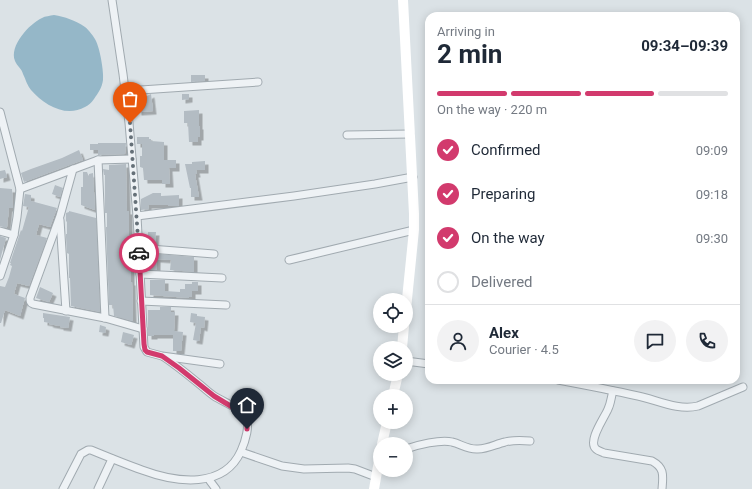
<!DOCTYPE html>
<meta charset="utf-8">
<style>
:root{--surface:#fff;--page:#f2f2f3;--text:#1f2937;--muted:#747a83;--line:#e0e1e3;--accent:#d23a6d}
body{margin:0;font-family:Roboto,sans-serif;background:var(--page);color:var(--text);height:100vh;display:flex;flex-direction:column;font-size:15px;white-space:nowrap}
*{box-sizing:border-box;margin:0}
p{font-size:13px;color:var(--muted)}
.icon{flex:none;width:22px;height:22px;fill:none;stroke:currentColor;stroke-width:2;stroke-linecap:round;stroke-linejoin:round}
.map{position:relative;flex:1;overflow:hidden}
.drawer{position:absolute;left:425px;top:12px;width:315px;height:372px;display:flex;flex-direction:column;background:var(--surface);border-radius:12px;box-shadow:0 2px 10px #0003}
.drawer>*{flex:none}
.controls{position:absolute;left:373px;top:293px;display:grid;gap:8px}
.controls a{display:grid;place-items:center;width:40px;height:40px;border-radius:50%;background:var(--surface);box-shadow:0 2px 10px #0003;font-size:20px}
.pin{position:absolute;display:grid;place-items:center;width:34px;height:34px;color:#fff;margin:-41px -17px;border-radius:50% 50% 50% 0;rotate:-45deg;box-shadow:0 0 4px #0007}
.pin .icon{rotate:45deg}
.courier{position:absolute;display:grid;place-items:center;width:40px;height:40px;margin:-20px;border:3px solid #d23a6d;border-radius:50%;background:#fff;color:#222;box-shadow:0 1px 5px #0007}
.head em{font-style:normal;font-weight:700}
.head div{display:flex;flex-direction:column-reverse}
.head{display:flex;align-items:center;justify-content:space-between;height:68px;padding:0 12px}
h1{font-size:26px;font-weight:700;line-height:30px}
.bar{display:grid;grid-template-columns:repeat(4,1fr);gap:6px 4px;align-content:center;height:48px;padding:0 12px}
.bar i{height:5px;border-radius:3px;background:var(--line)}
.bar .current{background:var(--accent)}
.bar p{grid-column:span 4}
.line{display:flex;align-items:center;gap:10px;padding:0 12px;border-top:1px solid var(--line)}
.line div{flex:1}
.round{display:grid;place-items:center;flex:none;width:42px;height:42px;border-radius:21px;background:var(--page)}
ol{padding:0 12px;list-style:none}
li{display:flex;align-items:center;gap:12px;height:44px}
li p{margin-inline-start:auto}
li .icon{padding:4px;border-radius:50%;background:var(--accent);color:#fff;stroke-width:4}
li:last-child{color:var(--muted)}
li i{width:22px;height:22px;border:2px solid var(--line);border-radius:50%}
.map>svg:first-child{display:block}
.water{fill:#95b7c8}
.building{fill:#b3bcc3;filter:url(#shadow)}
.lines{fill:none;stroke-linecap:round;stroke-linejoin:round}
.street-casing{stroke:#a1aab0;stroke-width:9}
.street{stroke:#eef2f5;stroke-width:7}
.secondary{stroke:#fff;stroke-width:10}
.done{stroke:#657078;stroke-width:4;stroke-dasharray:0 7.2}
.route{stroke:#d23a6d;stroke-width:5}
</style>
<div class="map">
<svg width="752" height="489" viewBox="0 0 752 489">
<defs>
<filter id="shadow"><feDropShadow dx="3.5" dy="3.5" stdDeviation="0" flood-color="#0004"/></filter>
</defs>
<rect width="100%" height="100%" fill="#dbe2e6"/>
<path class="water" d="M54 15C65 17 75 20 85 27 89 30 94 37 96 41 100 49 104 72 103 80 102 88 98 93 94 99 91 103 89 105 85 107 66 118 44 105 31 90 27 85 26 80 23 74 22 69 17 66 15 61 9 46 29 24 42 18 45 16 50 16 54 15Z"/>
<g class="building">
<path d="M191 75H205V81L191 82Z"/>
<path d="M151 94 153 111 138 112 137 101Z"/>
<path d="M182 94H189V99L182 100Z"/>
<path d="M199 110V126H200V137H198V142H189L188 123H184V111Z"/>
<path d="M137 137H149V139H151V141L164 142V160H176V168H169L170 184H162V180H144L143 168 140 167V156H142V144H137Z"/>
<path d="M98 143H126L125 154 98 155V150H90V144H98Z"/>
<path d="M79 150 83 160 24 182 21 173 31 169 62 158Z"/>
<path d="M205 161V170H196L197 174H195L199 197H191V188H190L185 164H192V162Z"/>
<path d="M126 164 127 211H129V235H133V241H130V254H131V282H132L133 321 114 316 113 305H109L106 227H107V213H105V175H104L103 169 109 170V165Z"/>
<path d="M5 170 7 177 0 179V171Z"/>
<path d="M83 172H87L89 177V174L93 173 95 210 81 205V187H83Z"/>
<path d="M55 185 63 188 60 197 52 194Z"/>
<path d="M0 188 12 189 13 208H9L7 227 6 228 0 226Z"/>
<path d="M153 193H161V196L179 195V206H168V205H148L149 209 141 210V199Z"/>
<path d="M25 194 31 195V201L57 208 50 227 39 224 36 235 47 238 29 286 17 283 14 294 25 298 20 316 5 310 1 323H0V286L5 287 9 277 12 266 10 265 11 263H10L21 230 22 231 26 217 29 207 23 206Z"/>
<path d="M69 211 96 218 100 312 71 306 70 278H69V254L67 253 66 237V234H67V222L66 221V213L69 212Z"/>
<path d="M148 232H156L155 244 147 243Z"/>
<path d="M0 236 6 238 0 260Z"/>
<path d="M146 253 194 257V272L170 270 171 260 157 259V270L147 269V268H145Z"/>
<path d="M150 280H165V291L180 292V289H185V284H192V282H198V291H192V297H189V298L150 295Z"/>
<path d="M40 287 53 293 49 302 36 298Z"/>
<path d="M160 307H171V312H175L174 331 183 332 181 351H173V335H154V336H148V310H160Z"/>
<path d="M43 313 70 317 68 328 60 327V326L49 324 50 323 44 322V318H43Z"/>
<path d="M191 313 197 314V316L205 317 204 328 201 327 199 341 193 340 196 323 190 322Z"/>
<path d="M100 325 106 327 105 333 99 332Z"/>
<path d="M123 332 134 335 131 345 121 342Z"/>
</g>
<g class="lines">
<g class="street-casing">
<g id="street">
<path d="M112 0 123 74 129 123 137 216 144 347 147 352 162 356 220 364"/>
<path d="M126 91 258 82"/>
<path d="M0 112 20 189 17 217 14 235 0 276"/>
<path d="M347 135 410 134"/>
<path d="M98 160 105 318"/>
<path d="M73 169 60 216 30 298C30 301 30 303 33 304L105 318 143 329"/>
<path d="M20 189 98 160 132 159"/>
<path d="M137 216 294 196 375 184 413 177"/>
<path d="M60 220 66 311"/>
<path d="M0 231 14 235"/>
<path d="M139 246 150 249 214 254"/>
<path d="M289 260 414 230"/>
<path d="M140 274 222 278"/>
<path d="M141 301 226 305"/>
<path d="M406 361 429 364"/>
<path d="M558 380C585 385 611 390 638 396 657 400 678 411 698 406L743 387"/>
<path d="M613 391C611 397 611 403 608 409 605 417 587 441 596 449 598 451 602 452 604 453L652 461C665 468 663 476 662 489"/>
<path d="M406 449C417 445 441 439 452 442 461 444 468 450 478 449 488 449 496 444 505 442 513 440 521 440 530 441"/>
<path d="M241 452 282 466 304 469 348 468 355 469 376 477"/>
<path d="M210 481 216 489"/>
<path d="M63 489 81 454 88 450H91C108 457 125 464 142 470 177 483 224 489 241 451 245 442 251 424 245 416 239 407 223 402 214 396 208 392 203 387 198 383 187 374 176 365 164 357"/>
<path d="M98 489 112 459"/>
</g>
</g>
<use href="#street" class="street"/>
<g class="secondary">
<path d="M403 0 414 214V230L406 309"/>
<path d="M402 348 404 326"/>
<path d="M393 396 398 374"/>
<path d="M382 444 387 422"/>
<path d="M374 489 380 455"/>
</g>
</g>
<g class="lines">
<path class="done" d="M130 123 139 253"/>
<path class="route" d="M139 253 144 344 145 350 147 352 162 356 179 368 214 396 242 413 247 421V429"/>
</g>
</svg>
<div class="controls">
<a><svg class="icon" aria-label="locate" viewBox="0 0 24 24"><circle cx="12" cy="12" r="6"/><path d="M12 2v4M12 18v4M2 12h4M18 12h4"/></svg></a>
<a><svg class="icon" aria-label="layers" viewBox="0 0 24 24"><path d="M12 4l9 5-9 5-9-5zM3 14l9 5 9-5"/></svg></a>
<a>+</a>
<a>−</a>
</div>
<div class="pin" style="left:130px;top:123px;background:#ea580c"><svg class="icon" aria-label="bag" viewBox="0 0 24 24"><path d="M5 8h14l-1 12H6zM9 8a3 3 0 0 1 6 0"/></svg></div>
<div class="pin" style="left:247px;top:429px;background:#1f2937"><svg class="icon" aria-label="home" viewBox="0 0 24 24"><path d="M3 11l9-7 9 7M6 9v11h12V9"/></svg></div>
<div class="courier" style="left:139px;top:253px"><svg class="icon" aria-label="car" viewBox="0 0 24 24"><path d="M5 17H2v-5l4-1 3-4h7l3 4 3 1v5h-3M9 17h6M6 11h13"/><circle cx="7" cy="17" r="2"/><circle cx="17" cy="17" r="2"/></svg></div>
<section class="drawer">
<div class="head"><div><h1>2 min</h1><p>Arriving in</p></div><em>09:34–09:39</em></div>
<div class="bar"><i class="current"></i><i class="current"></i><i class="current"></i><i></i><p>On the way · 220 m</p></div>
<ol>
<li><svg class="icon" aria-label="check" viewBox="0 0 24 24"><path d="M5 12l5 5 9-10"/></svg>Confirmed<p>09:09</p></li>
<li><svg class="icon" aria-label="check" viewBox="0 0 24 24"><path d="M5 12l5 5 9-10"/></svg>Preparing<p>09:18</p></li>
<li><svg class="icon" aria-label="check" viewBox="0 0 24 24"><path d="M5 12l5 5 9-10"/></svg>On the way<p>09:30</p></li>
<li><i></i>Delivered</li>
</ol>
<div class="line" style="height:72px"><a class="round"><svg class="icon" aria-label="person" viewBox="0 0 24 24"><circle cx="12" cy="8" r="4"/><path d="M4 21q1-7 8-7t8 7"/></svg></a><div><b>Alex</b><p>Courier · 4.5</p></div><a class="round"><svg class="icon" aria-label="chat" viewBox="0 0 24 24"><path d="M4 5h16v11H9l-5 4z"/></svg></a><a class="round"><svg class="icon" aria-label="phone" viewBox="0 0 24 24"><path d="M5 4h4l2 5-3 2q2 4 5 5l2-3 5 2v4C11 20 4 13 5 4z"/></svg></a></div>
</section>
</div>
